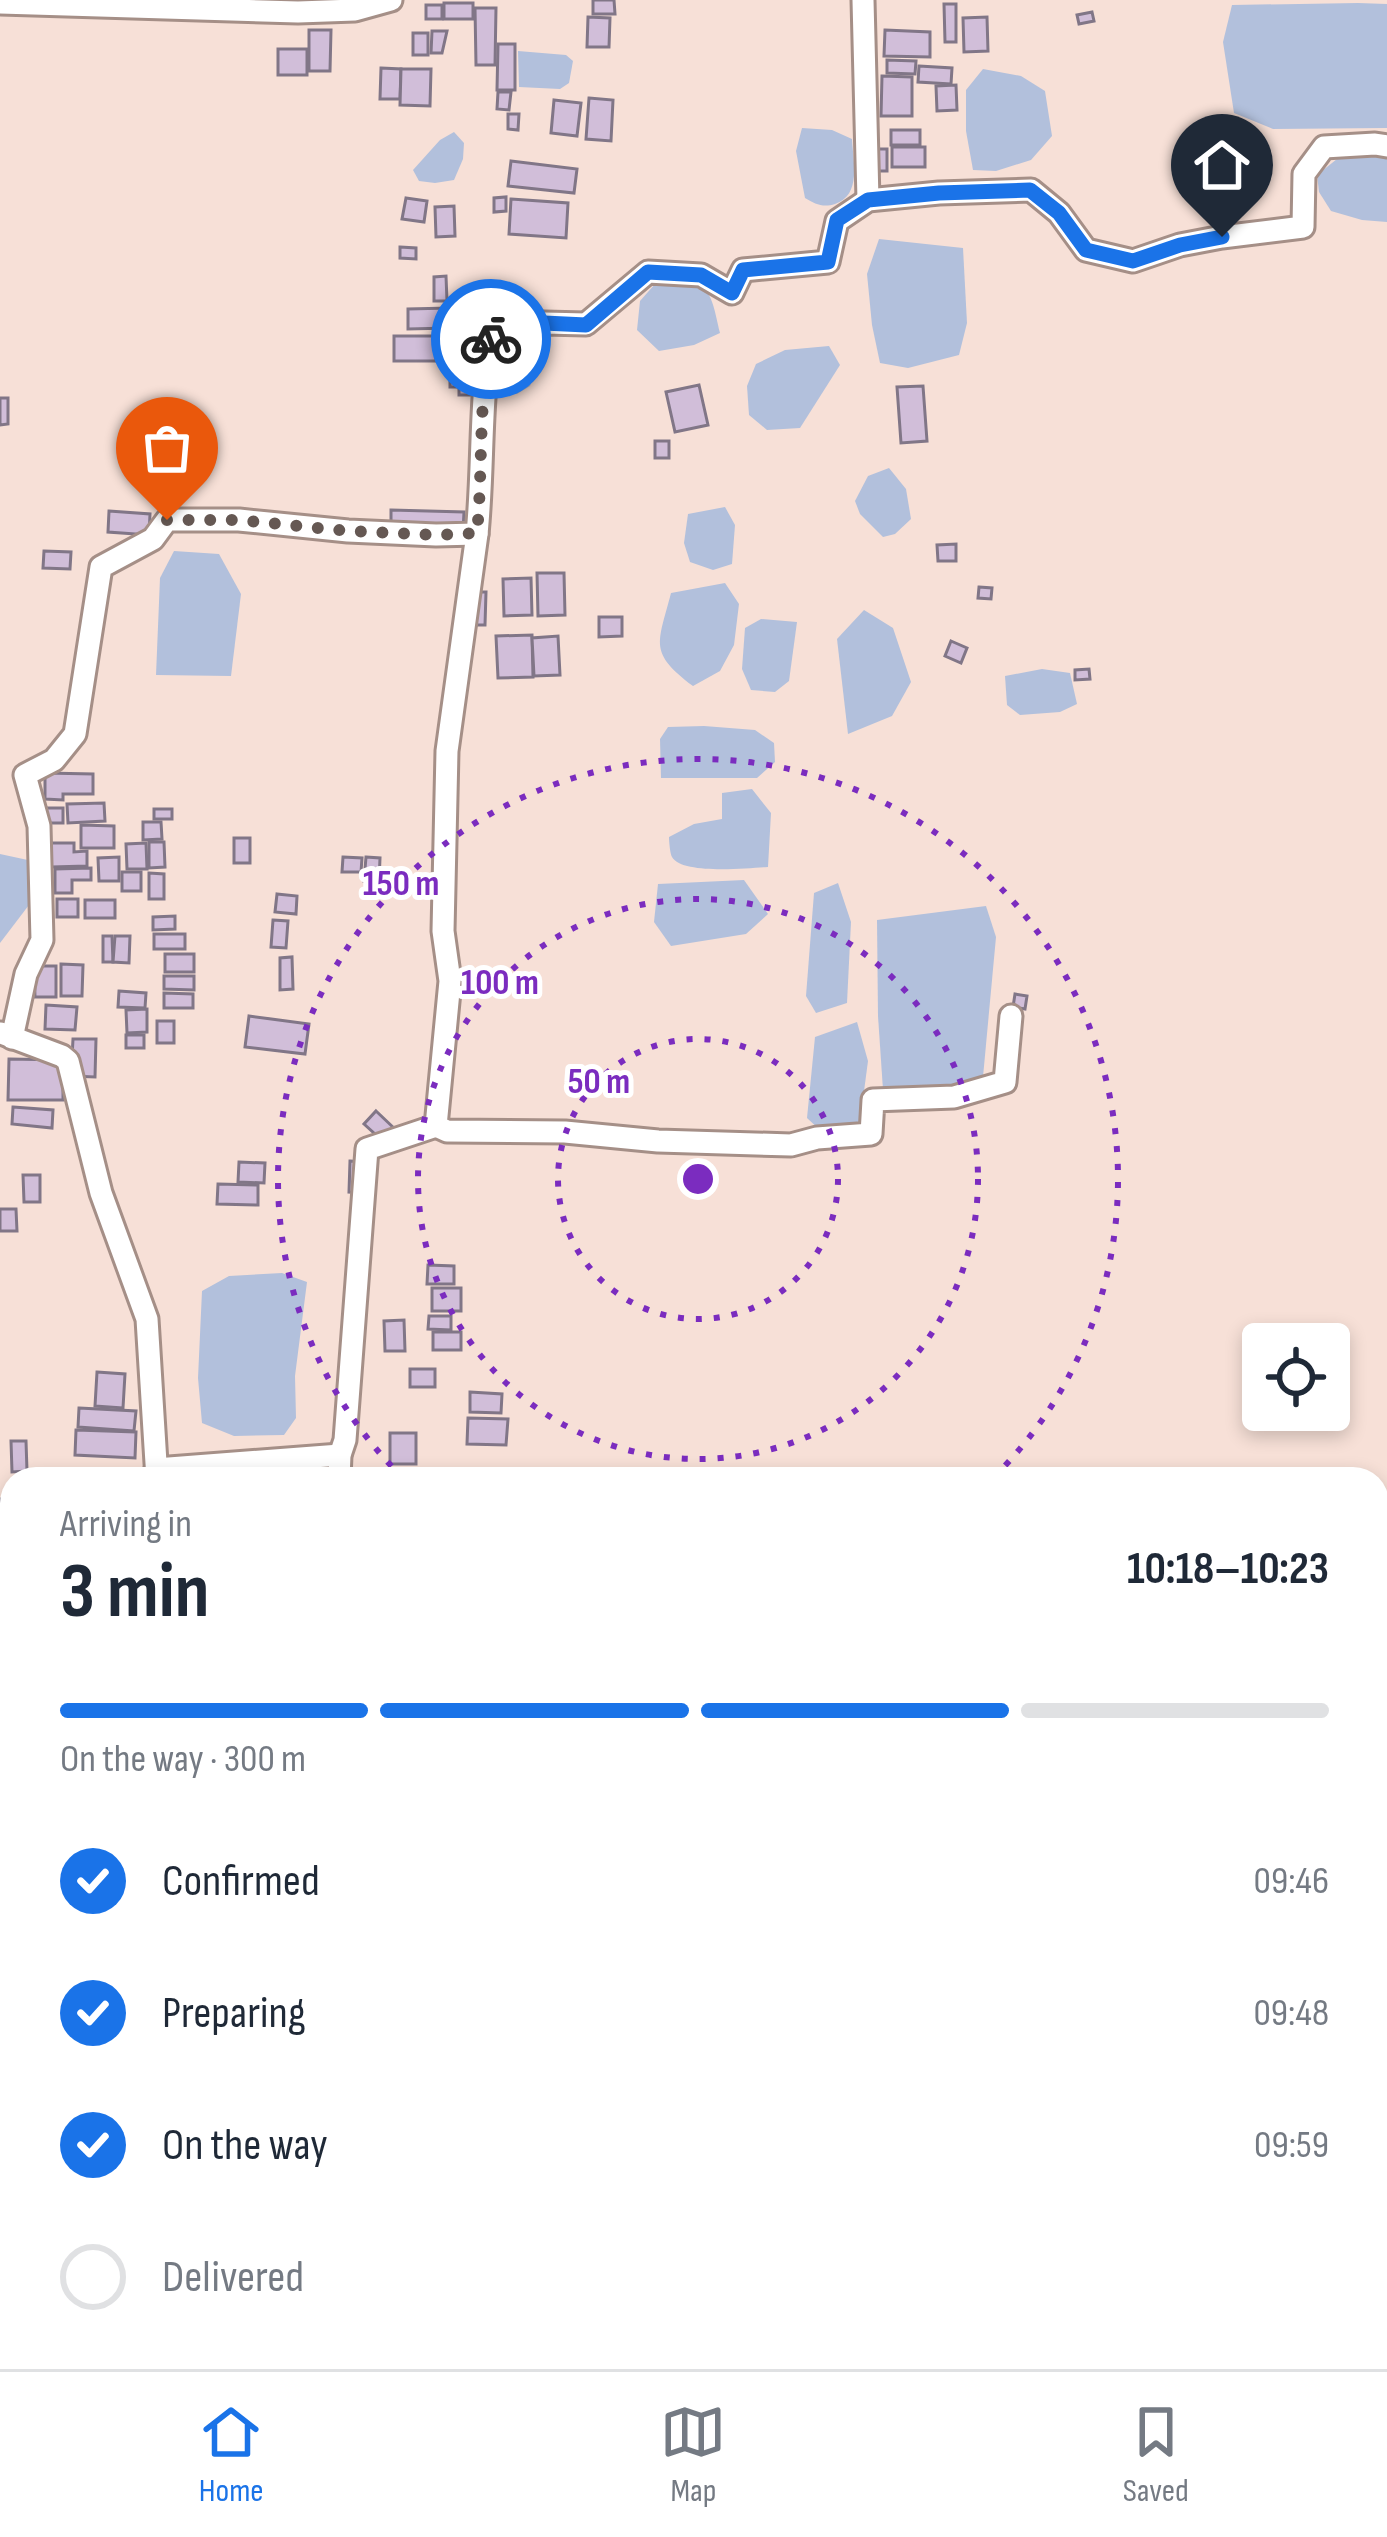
<!DOCTYPE html>
<meta charset="utf-8">
<style>
:root{--surface:#fff;--page:#f6f6f7;--text:#1f2937;--muted:#747a83;--line:#e0e1e3;--accent:#1a73e8}
body{margin:0;font-family:"Sofia Sans Condensed",sans-serif;background:var(--page);color:var(--text);height:100vh;display:flex;flex-direction:column;font-size:45px;white-space:nowrap}
*{box-sizing:border-box;margin:0}
p{font-size:39px;color:var(--muted)}
.icon{flex:none;width:66px;height:66px;fill:none;stroke:currentColor;stroke-width:2;stroke-linecap:round;stroke-linejoin:round}
.map{position:relative;flex:1;overflow:hidden}
.side{position:absolute;left:0px;top:1467px;width:1389px;height:903px;display:flex;flex-direction:column;background:var(--surface);border-radius:36px 36px 0 0;box-shadow:0 6px 18px #0003}
.side>*{flex:none}
.controls{position:absolute;left:1242px;top:1323px;display:grid;gap:24px}
.controls a{display:grid;place-items:center;width:108px;height:108px;border-radius:12px;background:var(--surface);box-shadow:0 6px 18px #0003;font-size:60px}
.pin{position:absolute;display:grid;place-items:center;width:102px;height:102px;color:#fff;margin:-123px -51px;border-radius:50% 50% 50% 0;rotate:-45deg;box-shadow:0 0 12px #0007}
.pin .icon{rotate:45deg}
.courier{position:absolute;display:grid;place-items:center;width:120px;height:120px;margin:-60px;border:9px solid #1a73e8;border-radius:50%;background:#fff;color:#222;box-shadow:0 3px 15px #0007}
.head em{font-style:normal;font-weight:700}
.head div{display:flex;flex-direction:column-reverse}
.head{display:flex;align-items:center;justify-content:space-between;height:204px;padding:0 60px}
h1{font-size:78px;font-weight:700;line-height:90px}
.bar{display:grid;grid-template-columns:repeat(4,1fr);gap:18px 12px;align-content:center;height:144px;padding:0 60px}
.bar i{height:15px;border-radius:9px;background:var(--line)}
.bar .on{background:var(--accent)}
.bar p{grid-column:span 4}
ol{padding:0 60px;list-style:none}
li{display:flex;align-items:center;gap:36px;height:132px}
li p{margin-inline-start:auto}
li .icon{padding:12px;border-radius:50%;background:var(--accent);color:#fff;stroke-width:4}
li:last-child{color:var(--muted)}
li i{width:66px;height:66px;border:6px solid var(--line);border-radius:50%}
.menu{display:flex;justify-content:space-around;align-items:center;height:168px;border-top:3px solid var(--line);background:var(--surface);font-size:33px;color:var(--muted)}
.menu a{display:grid;justify-items:center;gap:6px}
.menu .on{color:var(--accent)}
.map>svg:first-child{display:block}
.water{fill:#b2c0dc}
.lines{fill:none;stroke-linecap:round;stroke-linejoin:round}
.canal{stroke:#b2c0dc;stroke-width:21}
.building{fill:#d1bed9;stroke:#817687;stroke-width:3}
.minor-casing{stroke:#a58f87;stroke-width:27}
.minor{stroke:#fff;stroke-width:21}
.done{stroke:#655853;stroke-width:12;stroke-dasharray:0 21.6}
.route{stroke:#1a73e8;stroke-width:15}
.ring{fill:none;stroke:#7b2cbf;stroke-width:6;stroke-dasharray:6 12}
.centre{fill:#7b2cbf;stroke:#fff;stroke-width:6}
.ring-label{font-size:36px;text-anchor:middle;font-weight:bold;fill:#7b2cbf;stroke:#fff;stroke-width:10;stroke-linejoin:round;paint-order:stroke}
</style>
<div class="map">
<svg width="1387" height="2369" viewBox="0 0 1387 2369">
<rect width="100%" height="100%" fill="#f7e0d7"/>
<g class="water">
<path d="M1358 3 1387 4V128L1273 129 1234 113 1223 42 1232 5Z"/>
<path d="M518 51 566 55 573 61 569 83 560 89 519 87Z"/>
<path d="M983 69 1021 76 1045 91 1052 136 1031 160 996 171 973 170 966 131V90Z"/>
<path d="M802 128 832 130 852 139C853 161 862 195 835 204 823 208 815 204 805 198L796 151Z"/>
<path d="M454 132 464 143 463 159 454 180 435 183 419 181 413 170 440 140Z"/>
<path d="M1387 156V222L1362 220 1331 211 1319 192 1317 175 1337 159Z"/>
<path d="M879 239 963 248 967 323 959 355 908 368 880 363 872 325 867 274Z"/>
<path d="M663 275C710 284 710 287 720 333L694 345 659 351 637 330 640 301Z"/>
<path d="M513 346 527 353 536 370 530 386 517 394H497C492 377 493 365 500 349Z"/>
<path d="M829 346 840 365 800 428 767 430 749 415 747 386 756 364 785 350Z"/>
<path d="M889 468 906 489 911 519 895 534 883 537 860 514 855 501 868 476Z"/>
<path d="M725 507 735 525 732 564 713 570 690 562 684 543 688 514Z"/>
<path d="M174 551 219 554 241 594 231 676 156 675 160 578Z"/>
<path d="M725 583 739 604 734 645 720 671 693 686C648 652 658 644 671 593Z"/>
<path d="M864 610 893 628 911 682 892 716 848 734 837 639Z"/>
<path d="M761 619 797 622 789 681 775 692 751 690 742 669 745 628Z"/>
<path d="M1042 669 1070 673 1077 704 1060 712 1020 715 1007 705 1005 676Z"/>
<path d="M704 726 755 730 774 743 775 762 757 778H661L660 739 668 727Z"/>
<path d="M752 789 771 813 768 867C748 868 682 875 672 857 670 854 669 841 669 837L694 824 722 819V793Z"/>
<path d="M0 854 37 862 32 901 0 943Z"/>
<path d="M744 880 768 914 746 934 671 946 654 922 658 884Z"/>
<path d="M838 883 851 922 847 1003 816 1013 806 996 814 893Z"/>
<path d="M986 906 996 937 983 1077 947 1090H883L878 1016 877 920Z"/>
<path d="M857 1022 868 1061 859 1129 821 1131 807 1118 815 1037Z"/>
<path d="M282 1273 307 1282 295 1376 296 1418 284 1435 234 1436 202 1423 198 1378 202 1291 229 1276Z"/>
</g>
<g class="lines">
<path class="canal" d="M1377 1932H1387"/>
</g>
<g class="building">
<path d="M593 0H614L615 14H593Z"/>
<rect x="444" y="3" width="29" height="16"/>
<path d="M944 4H956V42H945Z"/>
<rect x="426" y="5" width="16" height="14"/>
<path d="M475 8H496L495 65H476Z"/>
<path d="M1092 12 1094 21 1079 24 1077 15Z"/>
<path d="M588 17 610 18 609 47H587Z"/>
<path d="M987 17 988 51 964 52 963 18Z"/>
<path d="M309 30H331L330 71H309Z"/>
<path d="M885 30 930 32V57L884 56Z"/>
<path d="M432 31H447L442 53H431Z"/>
<rect x="413" y="33" width="15" height="22"/>
<path d="M498 44H515V90H497Z"/>
<rect x="278" y="49" width="29" height="26"/>
<path d="M887 60 916 61 915 74 887 73Z"/>
<path d="M919 66 952 68 951 84 918 82Z"/>
<path d="M381 68 401 69 400 99H380Z"/>
<path d="M401 69H431L430 106 400 105Z"/>
<path d="M882 76 912 77V116H881Z"/>
<path d="M956 85 957 110 937 111 936 86Z"/>
<path d="M498 92H511L509 110 497 109Z"/>
<path d="M589 98 613 100 611 141 586 139Z"/>
<path d="M554 100 581 103 577 136 551 133Z"/>
<path d="M508 114H519L518 130 508 129Z"/>
<rect x="891" y="130" width="29" height="15"/>
<rect x="892" y="147" width="33" height="20"/>
<rect x="877" y="149" width="10" height="22"/>
<path d="M511 161 577 169 574 193 508 186Z"/>
<path d="M506 197V211L494 212V198Z"/>
<path d="M406 198 427 201 424 222 402 219Z"/>
<path d="M511 199 568 203 566 238 509 234Z"/>
<path d="M454 206 455 236 436 237 435 207Z"/>
<path d="M400 247 416 248V259L400 258Z"/>
<path d="M446 276 447 301H434V277Z"/>
<path d="M449 308V328L408 329V309Z"/>
<rect x="394" y="336" width="42" height="25"/>
<path d="M459 340H481V370H443V348H459Z"/>
<path d="M450 373H471L472 395H459V387H450Z"/>
<path d="M699 385 708 425 675 432 666 392Z"/>
<path d="M923 386 927 441 901 443 897 387Z"/>
<path d="M0 398H8V424L0 425Z"/>
<rect x="655" y="441" width="14" height="17"/>
<path d="M391 510 464 512 463 531 391 529Z"/>
<path d="M109 511 150 514 149 535 108 532Z"/>
<path d="M956 544V561H938L937 545Z"/>
<path d="M44 551 71 552 70 569 43 568Z"/>
<path d="M537 573H564L565 615 538 616Z"/>
<path d="M531 578 532 615 504 616 503 579Z"/>
<path d="M979 587 992 588 991 599 978 598Z"/>
<path d="M473 592H486L485 625H473Z"/>
<path d="M599 617H622V636L599 637Z"/>
<path d="M532 635 533 677 498 678 496 636Z"/>
<path d="M558 636 560 675 534 676 532 638Z"/>
<path d="M951 641 967 648 961 663 945 656Z"/>
<path d="M1089 669 1090 679 1075 680V670Z"/>
<path d="M45 773 93 774V794H63V800L45 799Z"/>
<path d="M104 803 105 821 68 823 67 804Z"/>
<rect x="45" y="808" width="18" height="15"/>
<rect x="154" y="809" width="18" height="10"/>
<path d="M143 822H161L162 839 143 840Z"/>
<path d="M81 825 114 826V848H81Z"/>
<rect x="234" y="838" width="16" height="25"/>
<path d="M149 842H164L165 867 149 868Z"/>
<path d="M50 843H74V852L87 851V866L51 867Z"/>
<path d="M146 843 147 869H127L126 844Z"/>
<path d="M119 857V881H99L98 858Z"/>
<path d="M343 857 362 858 361 872H342Z"/>
<path d="M366 857 380 858 379 882 364 881Z"/>
<path d="M91 868V880H72V893H55V869Z"/>
<rect x="122" y="872" width="19" height="19"/>
<path d="M149 873 164 874V899H149Z"/>
<path d="M384 875 394 876V892H384Z"/>
<path d="M277 894 297 896 296 914 275 912Z"/>
<rect x="57" y="899" width="21" height="18"/>
<rect x="85" y="900" width="30" height="18"/>
<path d="M175 916V929L153 930V917Z"/>
<path d="M273 920 288 921 286 948 271 947Z"/>
<rect x="154" y="934" width="31" height="15"/>
<path d="M103 936H112L113 962H103Z"/>
<path d="M115 936H130L129 963 113 962Z"/>
<rect x="165" y="954" width="29" height="18"/>
<path d="M292 957 293 989 280 990V958Z"/>
<path d="M61 964 83 965 82 996H61Z"/>
<path d="M34 966H56V997H35Z"/>
<path d="M164 976H194V990L164 989Z"/>
<path d="M119 991 146 993 145 1008 118 1007Z"/>
<path d="M164 993 193 994V1008H164Z"/>
<path d="M1015 994 1027 996 1025 1009 1013 1007Z"/>
<path d="M46 1005 77 1007 75 1030 45 1029Z"/>
<path d="M147 1009V1032L127 1033 126 1010Z"/>
<path d="M249 1016 309 1024 305 1054 245 1047Z"/>
<rect x="157" y="1021" width="17" height="22"/>
<rect x="126" y="1035" width="18" height="13"/>
<path d="M73 1039H96L95 1077 71 1076Z"/>
<path d="M9 1059 63 1060V1100H8Z"/>
<path d="M13 1107 53 1110 52 1128 12 1124Z"/>
<path d="M376 1111 396 1130 385 1143 364 1124Z"/>
<path d="M350 1161 364 1162 362 1193 349 1192Z"/>
<path d="M239 1162 265 1163 264 1183 238 1182Z"/>
<path d="M23 1175H40V1202H24Z"/>
<path d="M218 1184 258 1185V1205L217 1204Z"/>
<path d="M0 1209H16L17 1231H0Z"/>
<path d="M428 1265 454 1266V1284H427Z"/>
<rect x="432" y="1288" width="29" height="23"/>
<path d="M429 1316H451V1330L428 1329Z"/>
<path d="M404 1320 405 1351H385L384 1321Z"/>
<rect x="433" y="1332" width="28" height="18"/>
<rect x="410" y="1369" width="25" height="18"/>
<path d="M97 1372 125 1374 123 1408 95 1406Z"/>
<path d="M470 1392 502 1394 501 1413 470 1412Z"/>
<path d="M79 1408 136 1411 134 1431 78 1427Z"/>
<path d="M468 1418 508 1419 506 1445 467 1444Z"/>
<path d="M76 1430 136 1432 135 1458 75 1455Z"/>
<rect x="390" y="1433" width="26" height="31"/>
<path d="M11 1441H26L27 1471 12 1472Z"/>
<rect x="1" y="1499" width="11" height="21"/>
<rect x="0" y="1705" width="12" height="20"/>
<path d="M222 2358H236V2369H223Z"/>
<path d="M257 2358H280V2367H258Z"/>
<path d="M363 2358 364 2369H338L337 2359Z"/>
<path d="M424 2360V2369H394L393 2361Z"/>
</g>
<g class="lines">
<g class="minor-casing">
<g id="minor">
<path d="M863 0 868 200"/>
<path d="M0 3 298 12 355 10 391 0"/>
<path d="M477 534 447 751 443 931 450 981 436 1126 447 1131 565 1132 658 1141 791 1145 817 1138 871 1134 873 1100 954 1097 1005 1082 1011 1016"/>
<path d="M1 1033 62 1056 68 1061 101 1193 147 1319 157 1479"/>
<path d="M12 1038 26 974 42 940 39 826 25 775 54 760 75 734 101 567 153 539 167 520H239L348 531 436 535 477 534C484 464 479 395 493 326L544 323 586 324 648 272 701 275 732 293 743 270 828 262 837 221 868 200 939 193 1031 190 1059 213 1086 250 1133 261 1180 245 1222 237 1303 227 1304 174 1324 147 1375 144 1387 146"/>
<path d="M156 1469 340 1455"/>
<path d="M339 1479 340 1455 345 1440 367 1149 436 1126"/>
<path d="M0 1680 12 1679"/>
<path d="M1377 1956H1387"/>
<path d="M0 2006 12 2004"/>
<path d="M298 2358 300 2369"/>
</g>
</g>
<use href="#minor" class="minor"/>
</g>
<g class="lines">
<path class="done" d="M167 520H239L348 531 436 535 477 533C483 469 478 403 491 339"/>
<path class="route" d="M491 339 493 326 544 323 586 325 648 272 701 275 732 293 743 270 828 262 837 220 868 200 939 193 1030 190 1059 213 1086 250 1133 261 1180 245 1222 237"/>
</g>
<g class="ring">
<circle cx="698" cy="1179" r="140"/>
<circle cx="698" cy="1179" r="280"/>
<path d="M404 1479A420 420 0 1 1 992 1479"/>
</g>
<circle cx="698" cy="1179" r="18" class="centre"/>
<g class="ring-label">
<text x="401" y="895">150 m</text>
<text x="500" y="994">100 m</text>
<text x="599" y="1093">50 m</text>
</g>
</svg>
<div class="controls">
<a><svg class="icon" aria-label="locate" viewBox="0 0 24 24"><circle cx="12" cy="12" r="6"/><path d="M12 2v4M12 18v4M2 12h4M18 12h4"/></svg></a>
</div>
<div class="pin" style="left:167px;top:520px;background:#ea580c"><svg class="icon" aria-label="bag" viewBox="0 0 24 24"><path d="M5 8h14l-1 12H6zM9 8a3 3 0 0 1 6 0"/></svg></div>
<div class="pin" style="left:1222px;top:237px;background:#1f2937"><svg class="icon" aria-label="home" viewBox="0 0 24 24"><path d="M3 11l9-7 9 7M6 9v11h12V9"/></svg></div>
<div class="courier" style="left:491px;top:339px"><svg class="icon" aria-label="bike" viewBox="0 0 24 24"><circle cx="6" cy="16" r="4"/><circle cx="18" cy="16" r="4"/><path d="M6 16l4-8h5l3 8M10 8l3 8H6M13 5h3"/></svg></div>
<section class="side">
<div class="head"><div><h1>3 min</h1><p>Arriving in</p></div><em>10:18–10:23</em></div>
<div class="bar"><i class="on"></i><i class="on"></i><i class="on"></i><i></i><p>On the way · 300 m</p></div>
<ol>
<li><svg class="icon" aria-label="check" viewBox="0 0 24 24"><path d="M5 12l5 5 9-10"/></svg>Confirmed<p>09:46</p></li>
<li><svg class="icon" aria-label="check" viewBox="0 0 24 24"><path d="M5 12l5 5 9-10"/></svg>Preparing<p>09:48</p></li>
<li><svg class="icon" aria-label="check" viewBox="0 0 24 24"><path d="M5 12l5 5 9-10"/></svg>On the way<p>09:59</p></li>
<li><i></i>Delivered</li>
</ol>
</section>
</div>
<nav class="menu">
<a class="on"><svg class="icon" aria-label="home" viewBox="0 0 24 24"><path d="M3 11l9-7 9 7M6 9v11h12V9"/></svg>Home</a>
<a><svg class="icon" aria-label="map" viewBox="0 0 24 24"><path d="M3 6l6-2 6 2 6-2v14l-6 2-6-2-6 2zM9 4v14M15 6v14"/></svg>Map</a>
<a><svg class="icon" aria-label="saved" viewBox="0 0 24 24"><path d="M7 4h10v16l-5-4-5 4z"/></svg>Saved</a>
</nav>
